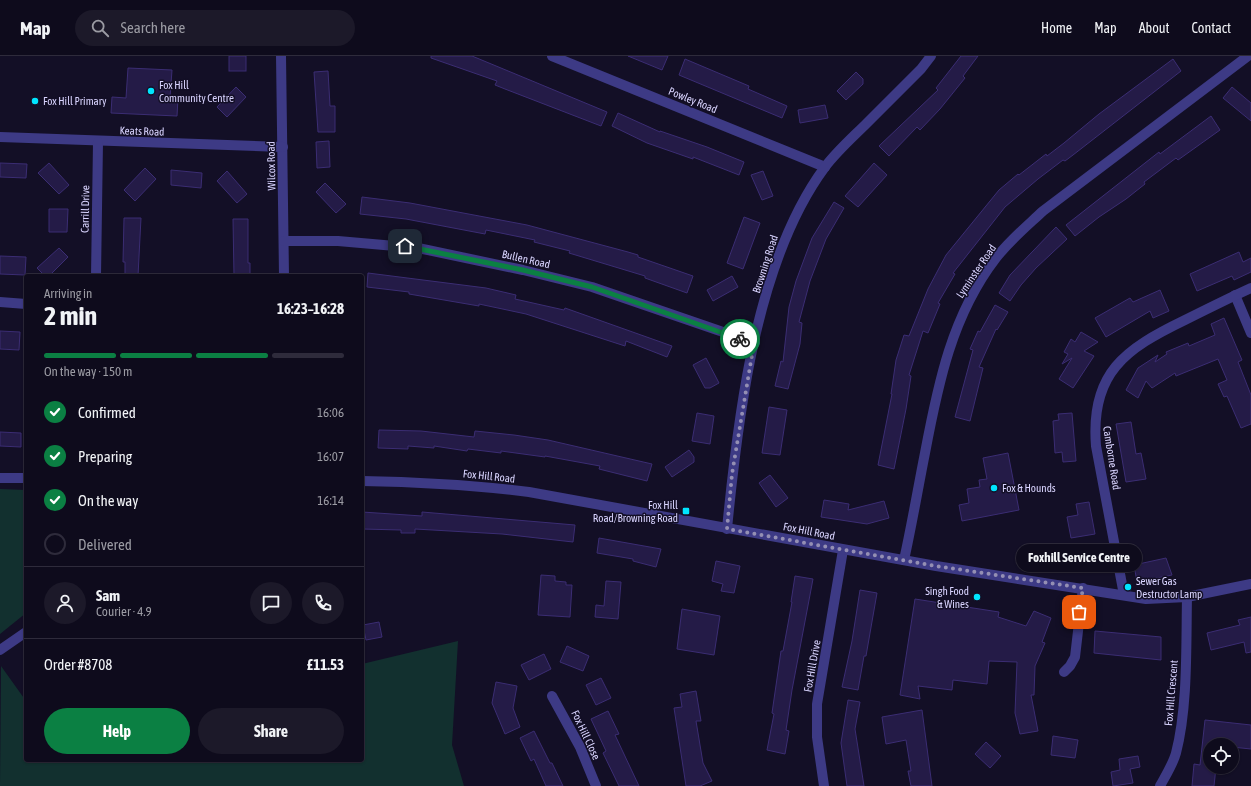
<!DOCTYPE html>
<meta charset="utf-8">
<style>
:root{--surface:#0e0b1c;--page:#1c1929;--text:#f1f3f6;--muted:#9b9ba3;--line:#2e2b3b;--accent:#0b8043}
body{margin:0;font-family:"Asap Condensed",sans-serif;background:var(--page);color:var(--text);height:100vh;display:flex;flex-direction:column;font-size:15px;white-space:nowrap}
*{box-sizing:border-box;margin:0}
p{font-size:13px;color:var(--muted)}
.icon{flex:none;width:22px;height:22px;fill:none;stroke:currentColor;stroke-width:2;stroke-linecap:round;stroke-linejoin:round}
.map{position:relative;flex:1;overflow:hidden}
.side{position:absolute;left:24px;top:218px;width:340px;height:488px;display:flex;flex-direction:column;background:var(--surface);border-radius:4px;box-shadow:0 1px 3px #0004,0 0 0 1px var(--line)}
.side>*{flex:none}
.controls{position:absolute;left:1203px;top:682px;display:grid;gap:8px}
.controls a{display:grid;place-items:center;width:36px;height:36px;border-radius:50%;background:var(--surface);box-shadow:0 1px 3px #0004,0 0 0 1px var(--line);font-size:20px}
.pin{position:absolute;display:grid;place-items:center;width:34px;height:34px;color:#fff;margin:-17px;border-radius:8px;box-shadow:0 2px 6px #0006}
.courier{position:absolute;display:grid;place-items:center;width:40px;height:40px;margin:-20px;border:3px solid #0b8043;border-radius:50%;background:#fff;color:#222;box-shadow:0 1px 5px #0007}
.bubble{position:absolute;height:28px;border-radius:14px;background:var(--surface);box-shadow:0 1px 3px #0004,0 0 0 1px var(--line);font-size:13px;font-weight:700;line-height:28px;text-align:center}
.headline em{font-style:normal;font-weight:700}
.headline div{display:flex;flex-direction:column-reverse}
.headline{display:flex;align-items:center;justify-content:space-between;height:68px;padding:0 20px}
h1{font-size:26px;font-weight:700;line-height:30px}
.bar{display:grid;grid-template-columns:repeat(4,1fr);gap:6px 4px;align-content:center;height:48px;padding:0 20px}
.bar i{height:5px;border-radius:3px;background:var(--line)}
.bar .selected{background:var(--accent)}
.bar p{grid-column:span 4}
.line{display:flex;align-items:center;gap:10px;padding:0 20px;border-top:1px solid var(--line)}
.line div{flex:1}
.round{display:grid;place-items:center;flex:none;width:42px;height:42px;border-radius:21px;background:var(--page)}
ol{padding:0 20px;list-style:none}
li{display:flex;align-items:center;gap:12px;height:44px}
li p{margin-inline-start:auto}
li .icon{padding:4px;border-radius:50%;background:var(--accent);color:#fff;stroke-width:4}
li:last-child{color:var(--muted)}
li i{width:22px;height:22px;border:2px solid var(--line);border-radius:50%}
.cta{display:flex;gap:8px;margin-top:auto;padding:8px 20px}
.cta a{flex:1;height:46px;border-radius:24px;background:var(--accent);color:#fff;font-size:16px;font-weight:700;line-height:46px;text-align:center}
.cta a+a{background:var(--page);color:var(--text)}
header{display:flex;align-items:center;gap:24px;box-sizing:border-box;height:56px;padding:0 20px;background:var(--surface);border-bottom:1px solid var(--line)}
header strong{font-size:19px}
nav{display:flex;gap:22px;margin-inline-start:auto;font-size:14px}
.search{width:280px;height:36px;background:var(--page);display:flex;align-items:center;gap:10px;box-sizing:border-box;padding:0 14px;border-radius:22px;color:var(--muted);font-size:15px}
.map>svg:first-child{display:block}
.green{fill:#12302f}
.building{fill:#241b47;stroke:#3b2d73}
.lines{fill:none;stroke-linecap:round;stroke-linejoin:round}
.minor{stroke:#3d3a85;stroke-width:10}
.tertiary{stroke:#3d3a85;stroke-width:10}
.done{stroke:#948fb3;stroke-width:4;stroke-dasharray:0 7.2}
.route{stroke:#0b8043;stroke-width:5}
.poi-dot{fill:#00e5ff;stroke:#130f26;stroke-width:1.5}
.labels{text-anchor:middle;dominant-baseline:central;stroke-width:3;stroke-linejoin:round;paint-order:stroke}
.poi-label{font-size:11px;fill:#d9d4ff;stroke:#130f26;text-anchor:start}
.street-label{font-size:11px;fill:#d9d4ff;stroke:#130f26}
</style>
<header>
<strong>Map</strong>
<div class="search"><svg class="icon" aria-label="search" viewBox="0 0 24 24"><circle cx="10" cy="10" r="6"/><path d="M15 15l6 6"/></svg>Search here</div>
<nav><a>Home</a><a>Map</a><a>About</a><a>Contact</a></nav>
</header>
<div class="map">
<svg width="1251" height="730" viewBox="0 0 1251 730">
<rect width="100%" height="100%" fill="#130f26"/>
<g class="green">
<path d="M0 433 26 434V557L0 578Z"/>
<path d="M458 585 452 689 464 730H0L1 610 26 645V704H362V608Z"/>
</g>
<g class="building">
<rect x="229" y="0" width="17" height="15"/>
<path d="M431 0H472L607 56 601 70 505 33 495 29 497 25 431 2Z"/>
<path d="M628 0H668L662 14Z"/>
<path d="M961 0H978L963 20 965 22 940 53 920 74 917 71 889 100 879 90 938 34 936 32Z"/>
<path d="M685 3 749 30 748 33 787 50 782 62 679 19Z"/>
<path d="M1173 3 1181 15 1073 99 1065 105 1063 104 1038 123 1005 151 953 217 955 218 938 247 940 248 928 277 923 275 909 319 911 320 906 353 894 413 878 409 892 338H891L896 304 904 279 909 280 928 233 946 199 999 134 1018 118 1019 119 1046 98 1047 100 1064 87 1099 58Z"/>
<path d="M128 12 172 14 170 42H178L177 60 111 57 112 41 126 42Z"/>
<path d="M328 15 330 50H335V76H318L314 16Z"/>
<path d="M856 16 863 23V28L846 44 837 35Z"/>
<path d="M236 31 246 41 227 61 217 51Z"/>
<path d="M1232 31 1251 47V65L1223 42Z"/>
<path d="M825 49 828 62 800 67 798 54Z"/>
<path d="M618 57 660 76V75L707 91 744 106 739 119 693 101V103L647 87 612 70Z"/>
<path d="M1211 60 1220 74 1178 104 1176 102 1144 126 1145 128 1126 143 1099 161 1075 180 1066 169 1159 96 1160 98Z"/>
<path d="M329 85 330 111 317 112 316 86Z"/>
<path d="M0 107 27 108 26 122 0 121Z"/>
<path d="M49 107 69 129 59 138 38 117Z"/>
<path d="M874 107 887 119 858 151 845 140Z"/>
<path d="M145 112 156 123 135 145 124 134Z"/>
<path d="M171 114 202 117 201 132 171 129Z"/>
<path d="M227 115 247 138 237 147 217 125Z"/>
<path d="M763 115 773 140 762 144 751 119Z"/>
<path d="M325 127 346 148 336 157 316 136Z"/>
<path d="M362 141 410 147 527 169 628 196 638 199V201L693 220 687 237 645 222V220L569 197 570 195 534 186 535 184 486 174 485 178 406 163 360 158Z"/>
<path d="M834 146 844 152 826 183 810 225 799 266 802 267 800 288 788 333 775 330 781 305 783 306 789 251 796 225 812 182Z"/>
<path d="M49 153H68L67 176H49Z"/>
<path d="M744 161 760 167 743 213 727 207Z"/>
<path d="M124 162H141L138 220H125V206H123Z"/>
<path d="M233 163H248V207H250V220H234Z"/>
<path d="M1056 171 1067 183 1036 212 1021 229 1010 245 999 237 1010 219Z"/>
<path d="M59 192 68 201 49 220H45L37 212Z"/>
<path d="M1239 196 1243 206 1251 202V216L1234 224 1232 220 1197 235 1190 218Z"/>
<path d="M0 200 26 201 25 219 0 218Z"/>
<path d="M368 217 486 232 516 239 515 243 564 254 565 252 672 290 667 301 626 285 625 290 526 258 479 248V250L409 238V236L367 231Z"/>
<path d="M732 220 738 231 713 245 707 234Z"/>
<path d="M1160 234 1169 255 1153 262 1150 255 1106 281 1095 262 1130 242 1133 246Z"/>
<path d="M995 249 1008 256 997 274 996 273 979 311 983 312 970 365 955 361 973 294 970 293 978 275 980 276Z"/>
<path d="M1224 262 1242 304 1238 306 1251 339V368L1241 372 1227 340 1224 341 1218 328 1227 324 1218 303 1176 320 1175 317 1152 332 1146 325 1138 342 1126 334 1138 312 1158 299 1155 306 1167 298 1166 296 1188 287 1189 290 1215 279 1211 268Z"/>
<path d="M0 275 20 276 19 294 0 293Z"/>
<path d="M1081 276 1098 286 1084 295 1094 300 1073 332 1059 323 1072 302 1062 308 1068 298 1064 296 1071 283 1075 286Z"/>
<path d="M706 302 719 327 710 332H705L693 309Z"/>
<path d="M769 351 787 354 780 399 762 397Z"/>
<path d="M697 357 714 360 710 388 692 385Z"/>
<path d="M1072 357 1076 405 1063 406 1062 396 1055 397 1053 365 1059 364 1058 358Z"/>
<path d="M1131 366 1136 398 1141 397 1146 423 1126 426 1116 368Z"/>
<path d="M379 374 421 375 474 381 475 375 514 379 548 384 652 408 647 425 599 413 600 410 545 400V401L501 395V397L468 393 467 395 434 390V392L408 390V393L378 392Z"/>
<path d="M0 376 21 377V391L0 390Z"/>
<path d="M689 394 694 401V406L672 421 665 411Z"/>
<path d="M1008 397 1019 454 962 465 959 449 969 447 967 433 980 431 979 424 987 423 983 402Z"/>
<path d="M770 419 788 442 776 451 759 427Z"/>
<path d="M824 444 849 448 848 454 884 445 889 462 867 468 821 461Z"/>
<path d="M1089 446 1095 478 1071 482 1067 461 1078 459 1076 448Z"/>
<path d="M362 456 422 460V456L575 469 573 486 502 478 415 473V477H401V474L362 473Z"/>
<path d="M599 482 661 493 656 511 633 505V503L597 497Z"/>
<path d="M1166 502 1172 519 1137 526 1134 509Z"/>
<path d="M716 505 740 510 734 537 721 535 723 528 712 525Z"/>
<path d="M541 519 555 520V525L566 526V529H572L570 561 538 559Z"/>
<path d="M795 520 813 523 792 634 786 674 789 675 785 698 767 694 774 658 772 657 781 595H783L792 546H791Z"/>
<path d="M606 525 621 526 618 563 595 561 596 549 604 550Z"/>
<path d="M860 534 877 537 866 600H864L858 634 842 631 852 585Z"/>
<path d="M915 543 999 556 998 561 1026 570 1034 555 1051 562 1042 586 1045 587 1035 610 1034 639H1031L1038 675 1020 678 1015 657 1017 606 989 605 987 628 953 624 952 634 918 630 920 643 900 639Z"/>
<path d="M682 553 720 560 714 599 677 593Z"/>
<path d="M1251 561V596L1246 597 1244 586 1211 594 1207 577 1240 569 1238 564Z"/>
<path d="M379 566 382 581 366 584 363 569Z"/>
<path d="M1095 575 1161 581V604L1094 597Z"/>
<path d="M567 590 589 600 583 615 560 606Z"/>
<path d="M544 598 551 613 529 624 521 609Z"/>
<path d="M601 622 611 642 596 649 586 629Z"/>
<path d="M496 626 517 630 513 652 520 671 505 678 492 647Z"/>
<path d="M696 635 701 665H696L703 707 712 725 700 730H686L674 652 682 651 680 638Z"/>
<path d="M848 644 860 646 855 673 864 730H847L841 687Z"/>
<path d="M922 654 932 730H911L908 715H911L906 684 886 688 882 661Z"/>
<path d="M608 655 619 678 615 679 639 730H619L603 697 606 695 591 663Z"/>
<path d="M1205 664 1251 669V693L1232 691V689H1210V711H1216L1214 730H1192L1194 708 1200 709Z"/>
<path d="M534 675 550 707H552L563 730H546L534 703 531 705 520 682Z"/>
<path d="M1053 680 1078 684 1075 702 1051 699Z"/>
<path d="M986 686 1001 700 990 712 975 698Z"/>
<path d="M1138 700 1140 711 1130 713 1133 727 1113 730 1111 716 1120 714 1119 703Z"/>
</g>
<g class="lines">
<g class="minor">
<path d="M281 0 284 220"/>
<path d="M552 0 825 111"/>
<path d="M0 81 283 91"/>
<path d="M284 185H338L418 192 523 214 592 231 755 287"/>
<path d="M96 220 98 86"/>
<path d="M1235 239 1251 277"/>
<path d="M0 246 26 248"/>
<path d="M727 473C738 359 756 204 825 111 837 95 853 81 867 67 885 49 903 31 921 13L931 0"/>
<path d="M904 504C912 468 918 432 925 397 938 328 952 259 996 202 1010 184 1027 170 1043 155L1248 0"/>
<path d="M1124 539 1096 390C1090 317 1125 293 1185 264 1207 253 1229 242 1251 232"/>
<path d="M0 594 26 576"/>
<path d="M1064 616 1070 610 1075 601 1083 532"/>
<path d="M552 640 580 691 596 730"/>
<path d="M824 730 817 681V648L843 494"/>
<path d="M1160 730C1166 719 1173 708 1176 697 1188 651 1186 589 1187 541"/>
</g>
<g class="tertiary">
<path d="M0 422H26"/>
<path d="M362 425C418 426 473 429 529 436L936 510 1146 543 1187 541 1251 528"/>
</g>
</g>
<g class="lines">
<path class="done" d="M740 283 754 287 732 418 727 473 936 510 1083 532 1079 556"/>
<path class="route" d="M405 190 523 214 592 231 740 283"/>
</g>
<g class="poi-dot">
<circle cx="151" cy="35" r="4"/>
<circle cx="35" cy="45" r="4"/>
<circle cx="994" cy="432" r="4"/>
<rect x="682" y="451" width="8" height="8" rx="2"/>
<circle cx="1128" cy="531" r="4"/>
<circle cx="977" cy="541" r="4"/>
</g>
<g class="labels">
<g class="poi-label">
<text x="159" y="29">Fox Hill<tspan x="159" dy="13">Community Centre</tspan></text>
<text x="43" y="45">Fox Hill Primary</text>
<text x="1002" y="432">Fox &amp; Hounds</text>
<text x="678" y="449" text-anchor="end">Fox Hill<tspan x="678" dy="13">Road/Browning Road</tspan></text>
<text x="1136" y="525">Sewer Gas<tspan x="1136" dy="13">Destructor Lamp</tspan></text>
<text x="969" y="535" text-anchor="end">Singh Food<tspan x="969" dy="13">&amp; Wines</tspan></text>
</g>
<g class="street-label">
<text transform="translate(693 44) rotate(22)">Powley Road</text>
<text transform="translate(142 75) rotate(2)">Keats Road</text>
<text transform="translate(271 110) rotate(-91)">Wilcox Road</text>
<text transform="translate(85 153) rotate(-89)">Carrill Drive</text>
<text transform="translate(526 203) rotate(13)">Bullen Road</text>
<text transform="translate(765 208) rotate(-72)">Browning Road</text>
<text transform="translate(976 215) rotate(-56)">Lyminster Road</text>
<text transform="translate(1112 402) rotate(81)">Camborne Road</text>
<text transform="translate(489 420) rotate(6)">Fox Hill Road</text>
<text transform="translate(809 475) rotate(11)">Fox Hill Road</text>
<text transform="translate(812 610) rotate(-80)">Fox Hill Drive</text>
<text transform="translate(1171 637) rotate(-85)">Fox Hill Crescent</text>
<text transform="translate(586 679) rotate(65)">Fox Hill Close</text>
</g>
</g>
</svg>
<div class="controls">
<a><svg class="icon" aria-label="locate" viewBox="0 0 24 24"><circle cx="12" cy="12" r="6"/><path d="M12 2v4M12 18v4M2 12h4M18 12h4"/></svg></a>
</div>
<div class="pin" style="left:1079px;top:556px;background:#ea580c"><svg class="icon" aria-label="bag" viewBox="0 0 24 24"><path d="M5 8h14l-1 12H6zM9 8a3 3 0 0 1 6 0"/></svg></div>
<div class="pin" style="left:405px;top:190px;background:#1f2937"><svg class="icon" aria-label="home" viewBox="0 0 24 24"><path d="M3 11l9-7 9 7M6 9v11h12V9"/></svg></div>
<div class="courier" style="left:740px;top:283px"><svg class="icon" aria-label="bike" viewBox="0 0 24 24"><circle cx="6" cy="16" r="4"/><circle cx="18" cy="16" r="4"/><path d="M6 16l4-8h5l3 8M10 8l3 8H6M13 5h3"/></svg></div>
<div class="bubble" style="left:1016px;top:488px;width:126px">Foxhill Service Centre</div>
<section class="side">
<div class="headline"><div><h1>2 min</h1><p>Arriving in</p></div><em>16:23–16:28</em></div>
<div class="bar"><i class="selected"></i><i class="selected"></i><i class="selected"></i><i></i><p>On the way · 150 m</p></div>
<ol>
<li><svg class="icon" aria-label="check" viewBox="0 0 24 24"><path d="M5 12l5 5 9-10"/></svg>Confirmed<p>16:06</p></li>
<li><svg class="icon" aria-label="check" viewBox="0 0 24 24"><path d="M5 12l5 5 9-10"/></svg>Preparing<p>16:07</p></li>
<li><svg class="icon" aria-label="check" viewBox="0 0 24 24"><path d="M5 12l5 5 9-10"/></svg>On the way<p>16:14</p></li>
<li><i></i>Delivered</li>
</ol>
<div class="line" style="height:72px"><a class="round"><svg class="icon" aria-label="person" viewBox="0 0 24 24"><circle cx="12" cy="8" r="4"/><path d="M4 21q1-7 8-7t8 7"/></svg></a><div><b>Sam</b><p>Courier · 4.9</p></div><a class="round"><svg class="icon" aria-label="chat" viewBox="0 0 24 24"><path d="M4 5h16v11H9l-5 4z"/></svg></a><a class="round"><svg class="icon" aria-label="phone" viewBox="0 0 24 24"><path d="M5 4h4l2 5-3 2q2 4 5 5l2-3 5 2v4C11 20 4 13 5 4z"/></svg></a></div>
<div class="line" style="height:52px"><div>Order #8708</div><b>£11.53</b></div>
<div class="cta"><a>Help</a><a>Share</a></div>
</section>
</div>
